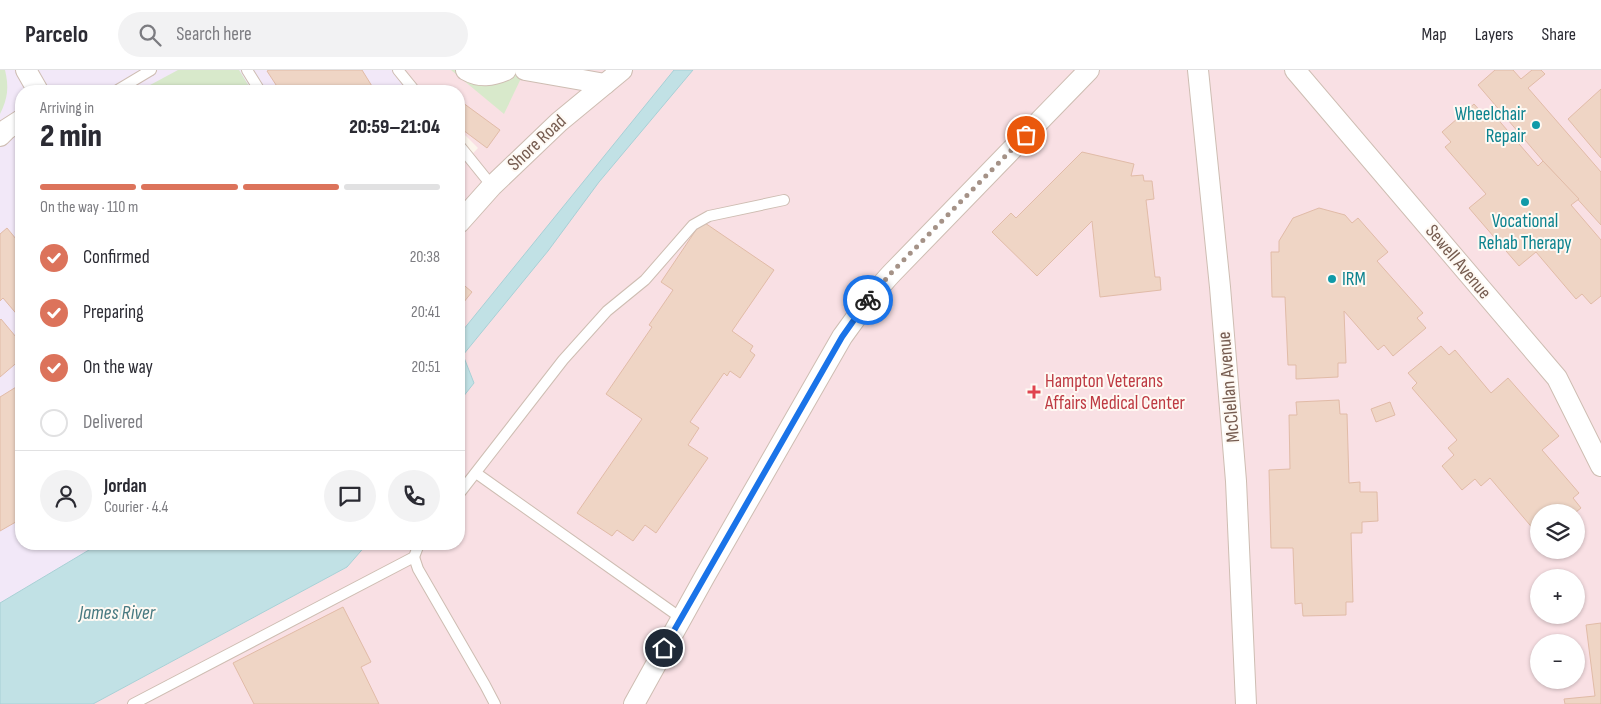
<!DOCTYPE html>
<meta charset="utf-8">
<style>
:root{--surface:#fff;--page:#f2f2f3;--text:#2b2b33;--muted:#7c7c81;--line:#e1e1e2;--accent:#dc735b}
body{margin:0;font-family:"Sofia Sans Condensed",sans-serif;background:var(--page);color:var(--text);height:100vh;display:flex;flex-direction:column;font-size:19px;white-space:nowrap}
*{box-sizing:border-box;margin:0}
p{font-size:16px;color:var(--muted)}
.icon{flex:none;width:28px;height:28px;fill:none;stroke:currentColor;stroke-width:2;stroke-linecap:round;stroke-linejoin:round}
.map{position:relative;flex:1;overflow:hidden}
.drawer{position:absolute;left:15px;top:15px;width:450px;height:465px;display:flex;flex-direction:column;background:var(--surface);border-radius:20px;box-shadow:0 1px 4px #0004}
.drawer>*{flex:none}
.buttons{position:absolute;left:1530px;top:434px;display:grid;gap:10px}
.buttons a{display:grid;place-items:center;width:55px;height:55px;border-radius:50%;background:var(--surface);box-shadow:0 1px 4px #0004;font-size:25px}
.pin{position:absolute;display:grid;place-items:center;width:42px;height:42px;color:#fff;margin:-21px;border:2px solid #fff;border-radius:50%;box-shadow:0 1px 5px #0007}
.courier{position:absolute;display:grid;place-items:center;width:50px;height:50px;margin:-25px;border:4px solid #1a73e8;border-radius:50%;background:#fff;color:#222;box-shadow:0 1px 6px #0007}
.overview em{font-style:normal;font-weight:800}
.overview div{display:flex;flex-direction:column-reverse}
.overview{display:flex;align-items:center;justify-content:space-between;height:85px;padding:0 25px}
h1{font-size:32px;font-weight:800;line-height:38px}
.bar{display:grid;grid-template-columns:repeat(4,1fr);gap:8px 5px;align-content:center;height:60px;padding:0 25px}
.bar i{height:6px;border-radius:4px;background:var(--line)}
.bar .active{background:var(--accent)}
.bar p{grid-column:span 4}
.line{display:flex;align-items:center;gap:12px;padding:0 25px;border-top:1px solid var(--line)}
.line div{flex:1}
.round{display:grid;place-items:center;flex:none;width:52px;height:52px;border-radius:26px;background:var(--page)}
ol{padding:0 25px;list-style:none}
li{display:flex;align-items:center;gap:15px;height:55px}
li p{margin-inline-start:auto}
li .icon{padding:5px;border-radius:50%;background:var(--accent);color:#fff;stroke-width:4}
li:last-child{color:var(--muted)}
li i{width:28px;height:28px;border:2px solid var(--line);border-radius:50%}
header{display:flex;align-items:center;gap:30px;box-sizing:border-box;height:70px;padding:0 25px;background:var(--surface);border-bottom:1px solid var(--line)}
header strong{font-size:24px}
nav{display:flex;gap:28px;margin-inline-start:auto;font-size:18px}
.search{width:350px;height:45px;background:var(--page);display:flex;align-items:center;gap:12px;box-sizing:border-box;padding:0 18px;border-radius:28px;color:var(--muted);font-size:19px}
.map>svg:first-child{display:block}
.education{fill:#f2e8f8}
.medical{fill:#f9e0e4;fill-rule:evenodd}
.green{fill:#d8e9cb}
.water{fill:#c1e1e5;stroke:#a8d0d6}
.building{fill:#efd5c5;stroke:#e1bba7}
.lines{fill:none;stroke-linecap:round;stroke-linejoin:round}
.lane-casing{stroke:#cebdb2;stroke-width:12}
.street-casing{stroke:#cebdb2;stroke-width:22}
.lane{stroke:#fff;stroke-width:10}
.street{stroke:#fff;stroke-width:20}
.done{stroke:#a59287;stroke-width:5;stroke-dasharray:0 9}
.route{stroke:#1a73e8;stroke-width:6}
.culture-dot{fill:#0f9aa8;stroke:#fef9f3;stroke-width:2}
.health-dot{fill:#e0444e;stroke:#fef9f3;stroke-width:2}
.labels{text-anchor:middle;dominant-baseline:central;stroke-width:4;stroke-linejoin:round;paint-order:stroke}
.culture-label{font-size:19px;fill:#0d838f;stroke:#fef9f3;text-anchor:end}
.street-label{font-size:19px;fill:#765c50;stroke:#fef9f3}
.health-label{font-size:19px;fill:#be3a42;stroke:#fef9f3;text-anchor:start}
.water-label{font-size:20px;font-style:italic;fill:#477980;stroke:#fef9f3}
</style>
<header>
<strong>Parcelo</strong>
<div class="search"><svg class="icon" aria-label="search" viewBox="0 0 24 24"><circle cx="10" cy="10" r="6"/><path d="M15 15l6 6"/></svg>Search here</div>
<nav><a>Map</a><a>Layers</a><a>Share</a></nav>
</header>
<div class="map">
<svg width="1601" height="634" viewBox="0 0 1601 634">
<rect width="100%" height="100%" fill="#fcf5ec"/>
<path class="education" d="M0 0H399L419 21H21V474H99L0 533Z"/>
<path class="medical" d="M399 0H1601V634H93L347 497 367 474H459V332L474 313 459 275V98L478 78 459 59V21H419ZM1539 442H1576V480H1539ZM1539 508H1576V545H1539ZM1539 572H1576V610H1539Z"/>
<g class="green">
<path d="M0 0H5C9 17 8 28 0 44Z"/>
<path d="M178 0H239L252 21H139Z"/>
<path d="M451 0H525L504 44Z"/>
</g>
<g class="water">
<path d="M674 0H693L599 112 548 181 463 285 474 313 459 332V265Z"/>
<path d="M99 474H367L347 497 93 634H0V533Z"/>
</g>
<g class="building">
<path d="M269 0H362L375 21H280L267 1Z"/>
<path d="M1495 0H1513L1521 9 1532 0H1541L1545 4 1528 18 1601 102V155L1543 91 1478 15Z"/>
<path d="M1601 19V88L1568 49Z"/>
<path d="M459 30 500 60 487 78 459 57Z"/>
<path d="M1474 34 1483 44 1489 39 1538 96 1543 91 1579 129 1571 135 1601 170V226L1591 234 1582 224 1576 229 1536 182 1519 196 1469 138 1486 124 1445 77 1451 72 1442 62Z"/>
<path d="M1082 82 1134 94 1131 106 1143 105 1144 111H1152L1154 129 1146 130 1155 207H1160L1161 220 1100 227 1092 151 1037 206 992 162 1011 143 1016 148Z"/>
<path d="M1319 138 1345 145 1352 153 1358 148 1388 182 1377 191 1423 243 1417 248 1426 258 1393 286 1384 275 1378 280 1344 241 1346 293H1338V307L1296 309V295H1288L1285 227H1272L1271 182H1279V171L1293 148Z"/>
<path d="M702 151 774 200 732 261 753 276 750 281 755 285 740 308 730 301 727 306 724 303 690 352 699 358 688 375 708 388 656 463 645 455 633 471 617 460 612 466 577 443 642 349 606 324 652 257 649 255 673 220 661 212Z"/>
<path d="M7 158 21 175V246L20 248 3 228 0 231V164Z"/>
<path d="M459 211 472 222 459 238Z"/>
<path d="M1 249 21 273V289L0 307V250Z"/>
<path d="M1441 276 1449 285 1455 280 1491 323 1508 308 1559 366 1542 380 1579 423 1573 428 1581 438 1576 442H1539V457L1535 461 1490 408 1481 416 1475 409 1462 420 1442 396 1454 385 1448 378 1457 370 1412 318 1417 313 1408 303Z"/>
<path d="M21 314V449L0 461V327Z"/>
<path d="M1339 330 1340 344H1347L1349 413 1360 412V422H1377L1378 451 1362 452V463H1351L1353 532H1346V545L1303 546 1302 533 1295 534 1293 478H1271L1269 400 1290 399 1289 345H1297L1296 332Z"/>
<path d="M1390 332 1395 345 1376 352 1371 339Z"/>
<path d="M343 537 371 592 361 597 379 634H254L233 593Z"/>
<path d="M1601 553V634H1565L1564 629 1595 626 1586 555Z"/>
</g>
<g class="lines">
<g class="lane-casing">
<g id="lane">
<path d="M247 0 260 21"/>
<path d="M398 0 415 21"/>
<path d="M116 21 151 0"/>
<path d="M459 75 492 116"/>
<path d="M476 403 681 548"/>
<path d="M459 424 563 290 607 241 645 210 693 155 709 146 784 130"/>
<path d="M414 487 418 499 485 615 495 634"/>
<path d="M133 634 414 487 419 474"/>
</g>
</g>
<g class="street-casing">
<g id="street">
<path d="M26 0 38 21"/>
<path d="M466 0C480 8 492 6 506 0"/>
<path d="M525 0 605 14"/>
<path d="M1198 0 1220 217 1236 411 1246 634"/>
<path d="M1295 0 1557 308 1601 396"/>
<path d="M0 66 7 59 21 50"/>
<path d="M459 153 492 116 559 52 622 0"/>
<path d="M634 634 705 506 842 267C858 245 873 223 892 203L1089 0"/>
</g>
</g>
<use href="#lane" class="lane"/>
<use href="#street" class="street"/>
</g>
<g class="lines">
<path class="done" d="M868 230 892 202 1026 65"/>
<path class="route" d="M664 578 842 267 868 230"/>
</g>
<g class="culture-dot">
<circle cx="1536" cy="55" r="5"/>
<circle cx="1525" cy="132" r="5"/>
<circle cx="1332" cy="209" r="5"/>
</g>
<path class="health-dot" d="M1031.5 314.5h5v5h5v5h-5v5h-5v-5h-5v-5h5z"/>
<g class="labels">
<g class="culture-label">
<text x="1526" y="44">Wheelchair<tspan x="1526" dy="22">Repair</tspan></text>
<text x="1525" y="151" text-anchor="middle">Vocational<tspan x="1525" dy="22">Rehab Therapy</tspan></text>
<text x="1342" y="209" text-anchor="start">IRM</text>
</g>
<g class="street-label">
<text transform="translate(537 73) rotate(-43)">Shore Road</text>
<text transform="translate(1458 192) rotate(50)">Sewell Avenue</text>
<text transform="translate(1229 317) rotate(-95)">McClellan Avenue</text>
</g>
<g class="health-label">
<text x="1045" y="311">Hampton Veterans<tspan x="1045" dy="22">Affairs Medical Center</tspan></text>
</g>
<g class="water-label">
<text x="117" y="543">James River</text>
</g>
</g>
</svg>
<div class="buttons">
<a><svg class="icon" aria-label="layers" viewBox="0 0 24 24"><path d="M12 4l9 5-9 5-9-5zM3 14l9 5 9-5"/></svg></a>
<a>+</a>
<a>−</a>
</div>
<div class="pin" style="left:1026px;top:65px;background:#ea580c"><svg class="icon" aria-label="bag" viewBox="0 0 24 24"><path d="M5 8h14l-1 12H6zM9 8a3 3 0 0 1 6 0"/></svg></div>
<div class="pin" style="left:664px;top:578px;background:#1f2937"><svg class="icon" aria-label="home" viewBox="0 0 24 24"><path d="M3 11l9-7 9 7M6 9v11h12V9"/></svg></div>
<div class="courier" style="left:868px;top:230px"><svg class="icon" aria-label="bike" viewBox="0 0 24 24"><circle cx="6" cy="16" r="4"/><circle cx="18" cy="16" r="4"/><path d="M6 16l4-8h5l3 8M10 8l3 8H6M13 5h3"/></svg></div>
<section class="drawer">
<div class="overview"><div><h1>2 min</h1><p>Arriving in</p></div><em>20:59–21:04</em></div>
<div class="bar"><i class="active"></i><i class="active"></i><i class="active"></i><i></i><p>On the way · 110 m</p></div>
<ol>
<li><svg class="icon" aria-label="check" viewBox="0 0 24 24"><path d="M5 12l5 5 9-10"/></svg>Confirmed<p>20:38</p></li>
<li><svg class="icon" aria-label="check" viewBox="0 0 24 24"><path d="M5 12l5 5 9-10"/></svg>Preparing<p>20:41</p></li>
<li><svg class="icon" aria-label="check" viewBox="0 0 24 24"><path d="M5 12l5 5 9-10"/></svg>On the way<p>20:51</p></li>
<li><i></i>Delivered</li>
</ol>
<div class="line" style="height:90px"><a class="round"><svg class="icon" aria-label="person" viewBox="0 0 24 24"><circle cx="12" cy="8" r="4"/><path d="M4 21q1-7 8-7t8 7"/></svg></a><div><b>Jordan</b><p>Courier · 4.4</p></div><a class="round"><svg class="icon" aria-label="chat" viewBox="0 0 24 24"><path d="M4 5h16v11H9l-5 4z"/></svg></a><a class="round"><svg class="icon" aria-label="phone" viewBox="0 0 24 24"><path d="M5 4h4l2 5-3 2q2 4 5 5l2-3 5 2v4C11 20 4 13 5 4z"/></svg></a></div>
</section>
</div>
